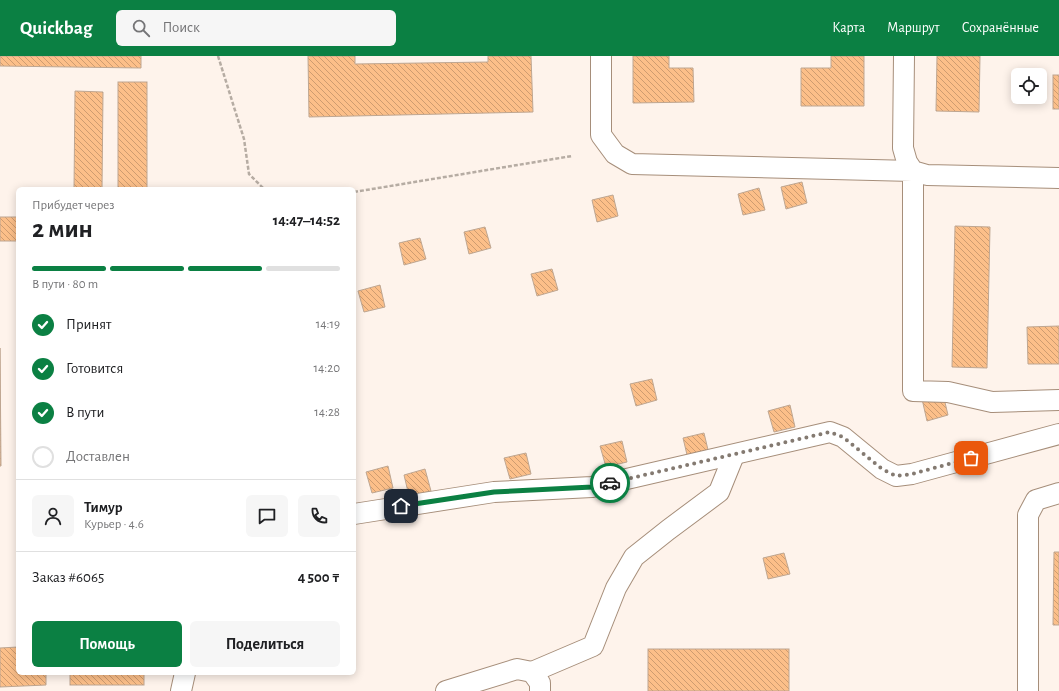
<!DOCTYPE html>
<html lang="ru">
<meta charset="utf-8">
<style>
:root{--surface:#fff;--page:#f6f6f6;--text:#202124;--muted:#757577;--line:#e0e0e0;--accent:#0b8043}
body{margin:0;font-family:"Alegreya Sans",sans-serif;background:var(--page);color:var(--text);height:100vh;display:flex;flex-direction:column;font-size:15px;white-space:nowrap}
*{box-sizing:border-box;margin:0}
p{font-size:13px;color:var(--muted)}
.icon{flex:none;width:22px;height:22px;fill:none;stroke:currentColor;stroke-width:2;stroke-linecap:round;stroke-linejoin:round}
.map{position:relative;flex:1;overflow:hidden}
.side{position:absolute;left:16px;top:131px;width:340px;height:488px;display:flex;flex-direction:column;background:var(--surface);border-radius:6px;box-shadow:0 2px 10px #0003}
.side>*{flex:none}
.fabs{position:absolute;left:1011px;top:12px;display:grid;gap:8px}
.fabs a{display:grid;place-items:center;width:36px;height:36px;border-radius:6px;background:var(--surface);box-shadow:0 2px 10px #0003;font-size:20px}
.pin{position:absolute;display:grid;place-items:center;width:34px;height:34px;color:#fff;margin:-17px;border-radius:8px;box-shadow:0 2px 6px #0006}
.courier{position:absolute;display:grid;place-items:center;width:40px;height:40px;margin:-20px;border:3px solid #0b8043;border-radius:50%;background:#fff;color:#222;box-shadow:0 1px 5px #0007}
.overview em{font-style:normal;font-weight:700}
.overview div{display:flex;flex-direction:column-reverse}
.overview{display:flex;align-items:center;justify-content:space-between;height:68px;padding:0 16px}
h1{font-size:26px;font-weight:700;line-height:30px}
.bar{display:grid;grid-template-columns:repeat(4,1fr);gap:6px 4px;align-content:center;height:48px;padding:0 16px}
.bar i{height:5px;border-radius:3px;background:var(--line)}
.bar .selected{background:var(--accent)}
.bar p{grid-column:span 4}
.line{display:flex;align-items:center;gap:10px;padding:0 16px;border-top:1px solid var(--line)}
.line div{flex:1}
.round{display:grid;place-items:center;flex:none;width:42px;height:42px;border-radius:6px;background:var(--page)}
ol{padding:0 16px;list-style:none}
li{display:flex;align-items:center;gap:12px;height:44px}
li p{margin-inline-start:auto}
li .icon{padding:4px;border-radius:50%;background:var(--accent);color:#fff;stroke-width:4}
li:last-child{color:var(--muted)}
li i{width:22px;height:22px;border:2px solid var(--line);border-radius:50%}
.cta{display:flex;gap:8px;margin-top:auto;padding:8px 16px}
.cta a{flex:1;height:46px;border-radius:6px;background:var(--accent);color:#fff;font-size:16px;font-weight:700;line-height:46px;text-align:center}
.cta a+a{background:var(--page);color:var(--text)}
header{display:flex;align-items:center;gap:24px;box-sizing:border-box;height:56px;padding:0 20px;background:var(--accent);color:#fff}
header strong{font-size:19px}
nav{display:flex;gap:22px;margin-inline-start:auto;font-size:14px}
.search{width:280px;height:36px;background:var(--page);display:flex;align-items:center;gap:10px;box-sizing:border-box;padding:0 14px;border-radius:6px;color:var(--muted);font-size:15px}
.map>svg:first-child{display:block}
.building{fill:url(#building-back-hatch);stroke:#bea691}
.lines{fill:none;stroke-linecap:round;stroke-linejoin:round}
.minor-casing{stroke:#a68e7a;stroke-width:22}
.path{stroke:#b6aca3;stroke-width:2.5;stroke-dasharray:4 2;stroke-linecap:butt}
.minor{stroke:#fff;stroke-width:20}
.done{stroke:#847a71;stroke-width:4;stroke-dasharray:0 7.2}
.route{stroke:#0b8043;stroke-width:5}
</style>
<header>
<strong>Quickbag</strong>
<div class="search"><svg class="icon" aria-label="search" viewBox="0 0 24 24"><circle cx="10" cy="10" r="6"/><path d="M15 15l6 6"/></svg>Поиск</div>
<nav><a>Карта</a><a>Маршрут</a><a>Сохранённые</a></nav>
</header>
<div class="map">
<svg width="1059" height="635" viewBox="0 0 1059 635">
<defs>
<pattern id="building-back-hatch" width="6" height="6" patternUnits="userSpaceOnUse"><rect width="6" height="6" fill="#fcbf89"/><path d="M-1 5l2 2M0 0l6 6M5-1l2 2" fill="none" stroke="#ce9c70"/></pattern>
</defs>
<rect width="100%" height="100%" fill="#fef3eb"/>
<g class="building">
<path d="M0 0H141V12L0 10Z"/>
<path d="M308 0H355V8L488 6V0H531L533 56 309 61Z"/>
<path d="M633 0H669V12H693L694 46 633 47Z"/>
<path d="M831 0H864V50H801V12H831Z"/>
<path d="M937 0H980L979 56 936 55Z"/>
<rect x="1053" y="19" width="6" height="34"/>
<rect x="118" y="26" width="29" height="107"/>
<path d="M75 35 103 36 102 133H74Z"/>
<path d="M802 126 807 147 786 153 781 131Z"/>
<path d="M759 132 765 154 743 159 738 138Z"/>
<path d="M613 139 618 160 597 166 592 144Z"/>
<rect x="0" y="161" width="18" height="24"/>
<path d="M955 170 990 171 987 312 952 311Z"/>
<path d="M485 171 491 192 469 198 464 176Z"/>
<path d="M420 182 426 203 404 209 399 187Z"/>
<path d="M552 213 558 234 537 240 531 218Z"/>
<path d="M380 229 385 251 364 256 358 235Z"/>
<path d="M1059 270V308H1028L1027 271Z"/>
<path d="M0 292 1 410H0Z"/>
<path d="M652 323 657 344 636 350 630 328Z"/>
<path d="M943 338 948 359 927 365 922 343Z"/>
<path d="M790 349 795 371 774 376 768 355Z"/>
<path d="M704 377 709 398 688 403 683 382Z"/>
<path d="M622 385 627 406 606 411 600 390Z"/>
<path d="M526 397 531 418 510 423 504 402Z"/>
<path d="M388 410 393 432 372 437 366 416Z"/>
<path d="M425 413 431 435 409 440 404 419Z"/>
<path d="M1054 496H1059V569H1053Z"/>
<path d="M784 497 790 518 768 523 763 502Z"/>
<path d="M18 591V617H46V629L0 631V592Z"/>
<rect x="648" y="593" width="141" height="42"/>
<rect x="70" y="617" width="74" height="12"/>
</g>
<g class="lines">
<g class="minor-casing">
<g id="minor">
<path d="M601 0V79L615 98 632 108 913 115V335L948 336 992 346 1059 344"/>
<path d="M904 0 903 92 907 106 913 115 927 119 1059 122"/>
<path d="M354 458 494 436 592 431 830 376 843 381 882 413 896 420 912 418 1059 378"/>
<path d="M532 616 593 590 616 532 634 501 668 474 719 436 734 399"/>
<path d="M181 635 185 617"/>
<path d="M446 635 517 613 532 616 540 627V635"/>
<path d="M1028 635V459L1036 444 1059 437"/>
</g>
</g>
<g class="path">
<path d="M218 0 244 83 249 118 264 133"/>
<path d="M354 136 572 100"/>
</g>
<use href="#minor" class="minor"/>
</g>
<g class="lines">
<path class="done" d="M610 427 830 376 843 381 882 413 896 420 912 418 971 402"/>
<path class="route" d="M401 450 494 436 592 431 610 427"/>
</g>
</svg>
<div class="fabs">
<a><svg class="icon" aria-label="locate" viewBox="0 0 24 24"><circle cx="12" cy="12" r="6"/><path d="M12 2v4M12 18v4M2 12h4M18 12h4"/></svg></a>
</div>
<div class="pin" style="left:971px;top:402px;background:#ea580c"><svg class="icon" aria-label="bag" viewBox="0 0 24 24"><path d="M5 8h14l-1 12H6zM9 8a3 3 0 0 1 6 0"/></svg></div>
<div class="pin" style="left:401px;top:450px;background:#1f2937"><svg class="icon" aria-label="home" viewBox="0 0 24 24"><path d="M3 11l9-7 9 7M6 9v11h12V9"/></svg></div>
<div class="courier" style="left:610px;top:427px"><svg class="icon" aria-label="car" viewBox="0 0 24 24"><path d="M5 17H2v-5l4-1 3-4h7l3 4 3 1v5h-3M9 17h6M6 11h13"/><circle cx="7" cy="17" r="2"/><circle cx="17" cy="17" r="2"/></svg></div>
<section class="side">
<div class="overview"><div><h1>2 мин</h1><p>Прибудет через</p></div><em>14:47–14:52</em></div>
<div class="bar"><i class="selected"></i><i class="selected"></i><i class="selected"></i><i></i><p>В пути · 80 m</p></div>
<ol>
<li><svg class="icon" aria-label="check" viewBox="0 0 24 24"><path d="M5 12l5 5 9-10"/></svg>Принят<p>14:19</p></li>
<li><svg class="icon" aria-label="check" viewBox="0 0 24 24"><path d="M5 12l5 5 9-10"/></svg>Готовится<p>14:20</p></li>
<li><svg class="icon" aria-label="check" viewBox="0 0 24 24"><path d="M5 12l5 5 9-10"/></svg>В пути<p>14:28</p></li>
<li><i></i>Доставлен</li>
</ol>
<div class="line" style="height:72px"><a class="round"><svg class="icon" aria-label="person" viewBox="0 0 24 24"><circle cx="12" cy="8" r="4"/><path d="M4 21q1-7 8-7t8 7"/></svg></a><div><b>Тимур</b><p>Курьер · 4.6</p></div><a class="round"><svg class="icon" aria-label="chat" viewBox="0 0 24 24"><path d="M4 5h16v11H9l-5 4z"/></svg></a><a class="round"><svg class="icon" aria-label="phone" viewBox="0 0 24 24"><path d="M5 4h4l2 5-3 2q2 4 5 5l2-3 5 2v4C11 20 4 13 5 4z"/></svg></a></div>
<div class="line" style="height:52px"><div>Заказ #6065</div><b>4 500 ₸</b></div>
<div class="cta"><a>Помощь</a><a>Поделиться</a></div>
</section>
</div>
